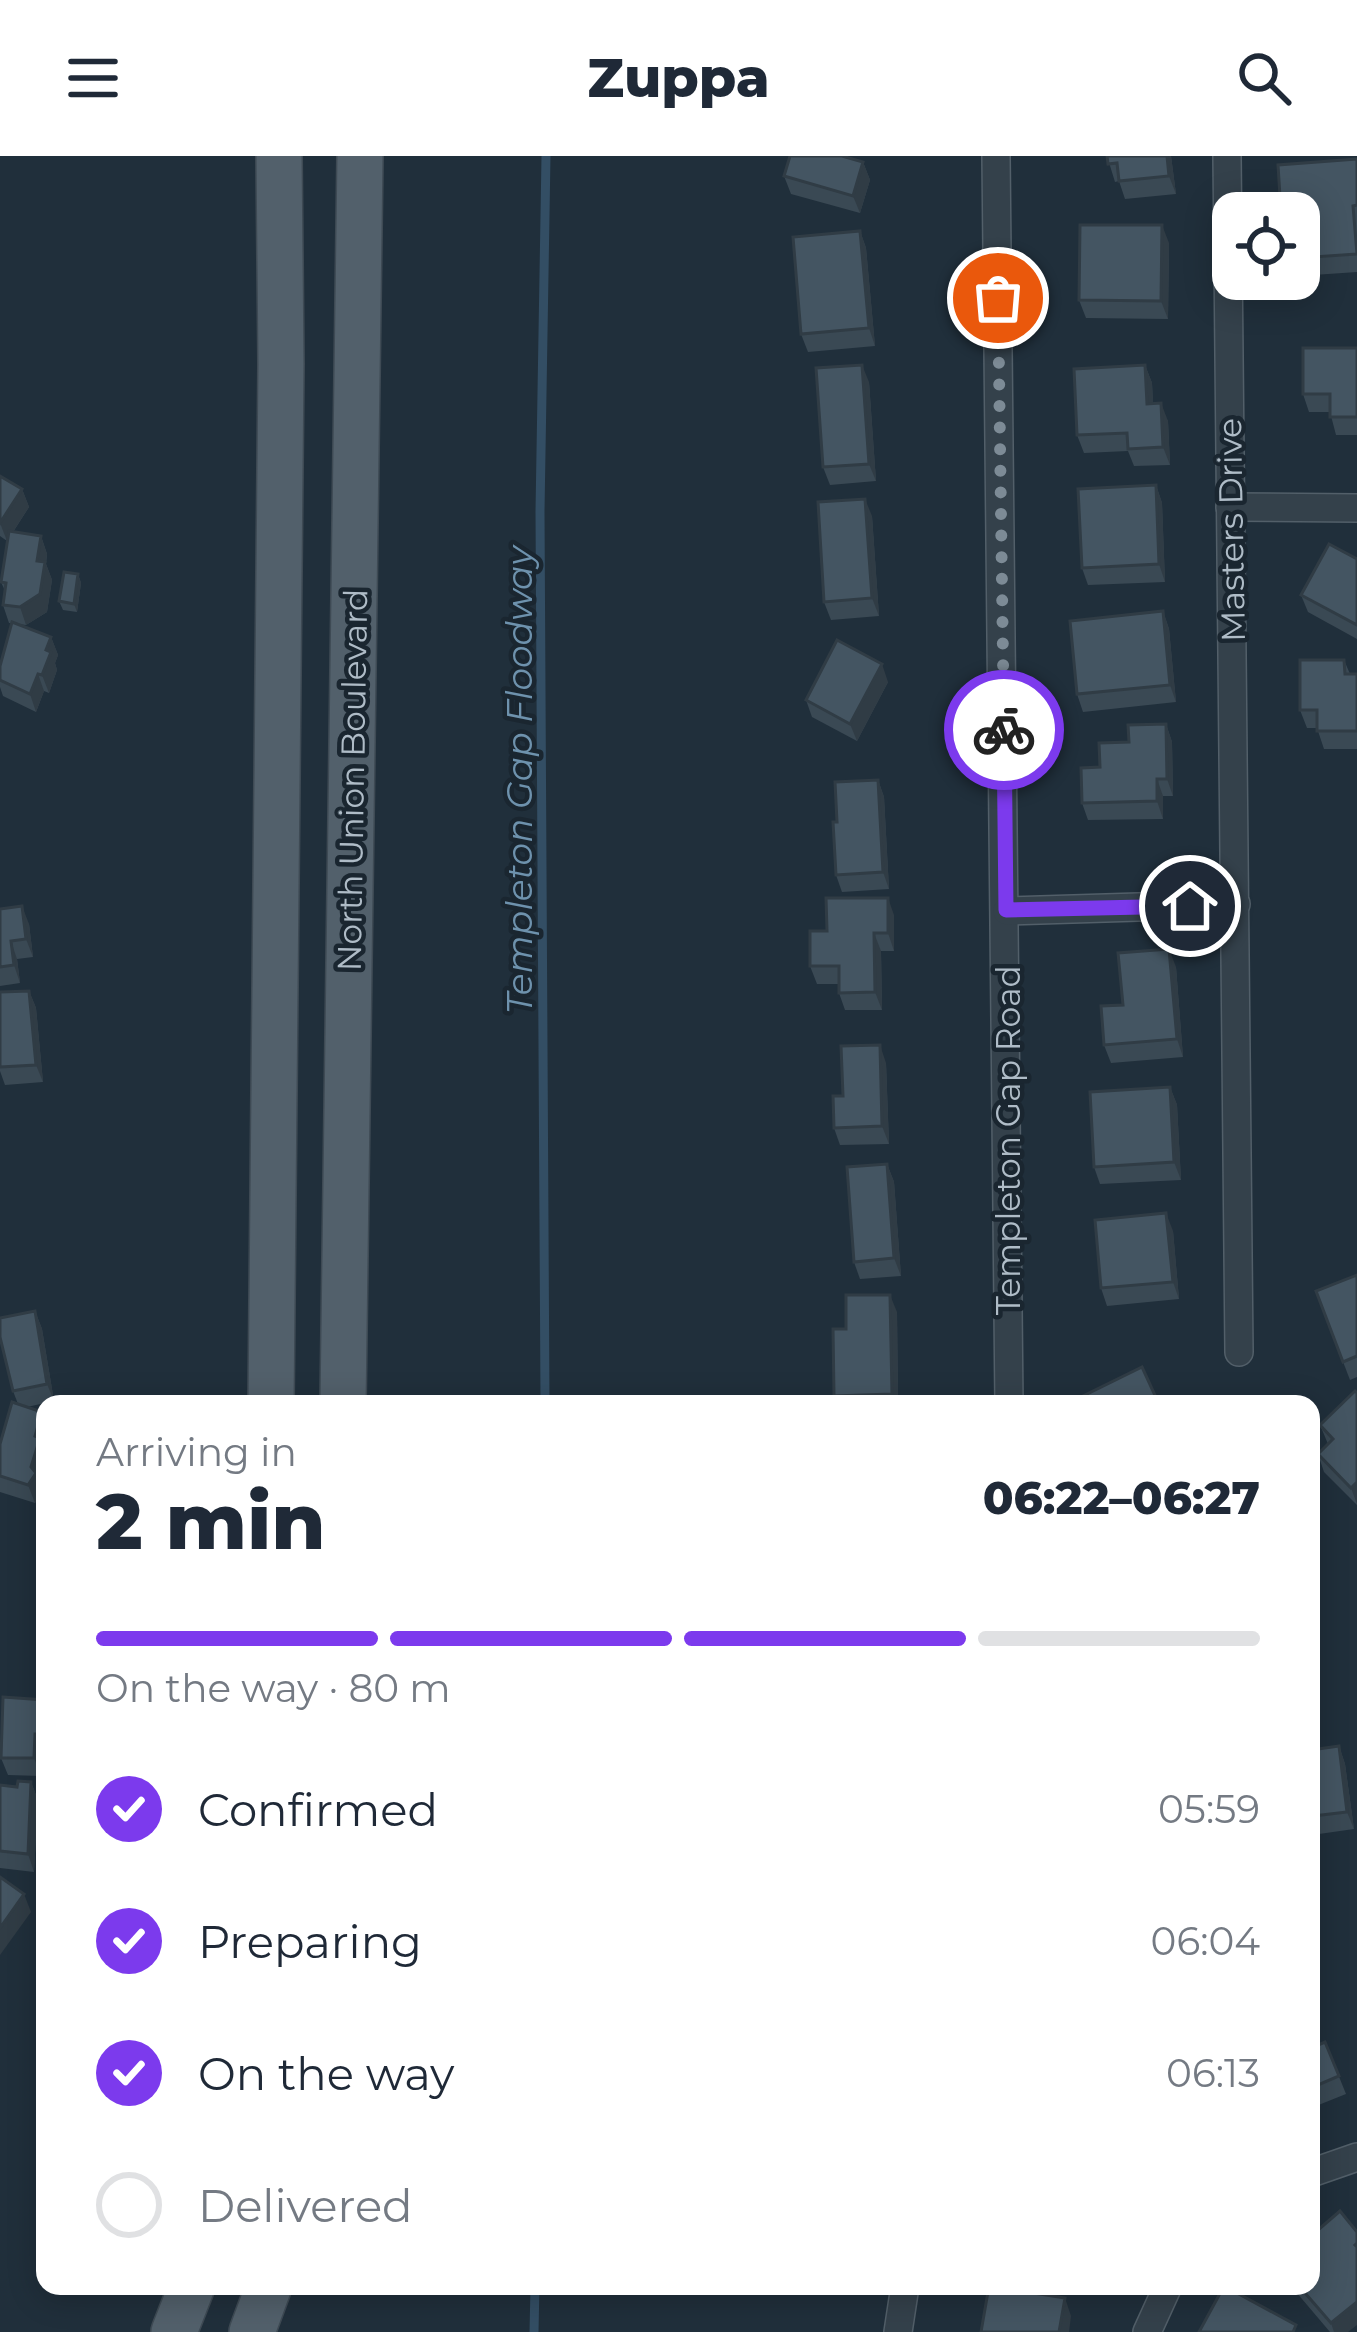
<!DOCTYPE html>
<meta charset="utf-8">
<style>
:root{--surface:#fff;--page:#f6f6f7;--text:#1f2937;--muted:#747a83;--line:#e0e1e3;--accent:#7c3aed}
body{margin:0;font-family:Montserrat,sans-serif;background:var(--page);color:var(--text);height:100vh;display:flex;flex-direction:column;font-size:45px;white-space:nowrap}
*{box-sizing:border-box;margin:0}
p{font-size:39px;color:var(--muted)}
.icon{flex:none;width:66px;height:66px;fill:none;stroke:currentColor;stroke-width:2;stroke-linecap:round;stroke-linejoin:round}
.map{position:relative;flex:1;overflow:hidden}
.side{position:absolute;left:36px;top:1239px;width:1284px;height:900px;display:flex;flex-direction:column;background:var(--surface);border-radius:24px;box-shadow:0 6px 30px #0003}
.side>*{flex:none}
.controls{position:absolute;left:1212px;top:36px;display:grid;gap:24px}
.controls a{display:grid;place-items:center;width:108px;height:108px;border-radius:24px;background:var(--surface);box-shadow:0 6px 30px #0003;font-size:60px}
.pin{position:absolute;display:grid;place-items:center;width:102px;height:102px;color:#fff;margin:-51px;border:6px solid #fff;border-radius:50%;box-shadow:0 3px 12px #0007}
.courier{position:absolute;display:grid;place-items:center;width:120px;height:120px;margin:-60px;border:9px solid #7c3aed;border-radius:50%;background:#fff;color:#222;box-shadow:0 3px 15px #0007}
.head em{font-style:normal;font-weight:800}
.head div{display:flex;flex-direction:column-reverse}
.head{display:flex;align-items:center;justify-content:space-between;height:204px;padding:0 60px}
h1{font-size:78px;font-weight:800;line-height:90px}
.bar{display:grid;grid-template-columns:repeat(4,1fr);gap:18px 12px;align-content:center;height:144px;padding:0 60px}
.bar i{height:15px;border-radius:9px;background:var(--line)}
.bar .on{background:var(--accent)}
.bar p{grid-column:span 4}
ol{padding:0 60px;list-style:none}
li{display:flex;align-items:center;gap:36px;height:132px}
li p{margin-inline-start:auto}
li .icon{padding:12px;border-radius:50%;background:var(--accent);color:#fff;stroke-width:4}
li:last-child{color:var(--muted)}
li i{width:66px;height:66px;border:6px solid var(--line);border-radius:50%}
header{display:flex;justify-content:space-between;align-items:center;height:156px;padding:0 60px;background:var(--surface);font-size:54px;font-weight:800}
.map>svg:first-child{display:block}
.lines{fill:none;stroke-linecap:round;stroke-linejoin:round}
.stream{stroke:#334e64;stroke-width:9}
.minor-casing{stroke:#525f69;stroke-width:30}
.primary-casing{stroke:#3e4a54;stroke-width:48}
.minor{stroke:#34414b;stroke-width:27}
.primary{stroke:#52606b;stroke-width:45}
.wall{fill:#3a4954}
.shaded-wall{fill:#303c45}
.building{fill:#445562;stroke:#303c45;stroke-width:3}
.done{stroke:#7d8b96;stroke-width:12;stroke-dasharray:0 21.6}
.route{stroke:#7c3aed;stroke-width:15}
.labels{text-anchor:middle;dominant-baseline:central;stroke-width:9;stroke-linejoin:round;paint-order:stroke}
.street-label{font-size:33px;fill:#afbcc7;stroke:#1a2630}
.water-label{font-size:36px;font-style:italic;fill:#6e92ad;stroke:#1a2630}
</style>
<header><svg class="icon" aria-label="menu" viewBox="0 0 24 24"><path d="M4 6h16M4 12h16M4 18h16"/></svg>Zuppa<svg class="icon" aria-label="search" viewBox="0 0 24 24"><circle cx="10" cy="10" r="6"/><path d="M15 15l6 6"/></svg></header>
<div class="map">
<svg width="1357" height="2176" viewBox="0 0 1357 2176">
<rect width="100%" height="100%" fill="#202f3b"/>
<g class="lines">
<g class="stream">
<path d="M545 1248 540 355 546 0"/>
<path d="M534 2176 535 2130"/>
</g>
<g class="minor-casing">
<g id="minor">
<path d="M996 0 1009 1248"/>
<path d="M1227 0 1239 1196"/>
<path d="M1230 351 1357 352"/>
<path d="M1007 755 1236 748"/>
<path d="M1311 2017 1357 2001"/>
<path d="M898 2176 905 2130"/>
<path d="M1147 2176 1168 2130"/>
</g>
</g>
<g class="primary-casing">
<g id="primary">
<path d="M271 1248 281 208 279 0"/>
<path d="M343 1248 360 0"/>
<path d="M174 2176 192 2130"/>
<path d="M252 2176 269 2130"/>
</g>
</g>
<use href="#minor" class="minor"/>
<use href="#primary" class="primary"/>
</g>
<g class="wall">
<path d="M790 0H848V2L863 6 870 24 860 57 791 38 784 20Z"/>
<path d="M1107 0H1171L1176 38 1125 43 1119 25 1115 26Z"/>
<path d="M1357 3V116L1299 120V57Z"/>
<path d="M860 75 866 92 875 190 808 196 801 178Z"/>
<path d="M1169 87 1168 163 1086 162 1079 144Z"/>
<path d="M1357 192V279H1336L1330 256H1309L1303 238Z"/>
<path d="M1145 209 1152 227 1153 248 1168 265 1170 309 1134 310 1128 295 1084 297 1077 279Z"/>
<path d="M869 226 876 325 830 329 823 311Z"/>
<path d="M0 320 22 333 29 351 13 376 41 380 47 398 46 408 52 424 47 456 26 469 17 468 51 481 58 499 55 507 57 514 49 537 44 535 36 556 3 540 0 531V510L12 467H9L3 449 5 435 1 426 8 383 7 385 0 380Z"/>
<path d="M1156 329 1162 347 1165 426 1088 429 1082 412Z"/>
<path d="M872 360 879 460 831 464 824 446Z"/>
<path d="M1357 403V483L1308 456 1301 439Z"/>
<path d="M78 418 81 427 77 456 63 454 59 445Z"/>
<path d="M1163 455 1169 473 1176 546 1083 556 1077 538Z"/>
<path d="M1344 504 1350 518H1357V593H1324L1317 572H1307L1300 554Z"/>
<path d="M888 526 857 585 812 561 806 544Z"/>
<path d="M1166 568 1172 586 1173 640H1163V663L1088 664 1082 647 1100 611 1129 586Z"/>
<path d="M878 624 884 641 889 733 842 736 836 719 837 666Z"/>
<path d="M0 753 29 768 33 801 17 803 20 827 0 830Z"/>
<path d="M894 759V795H881L882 854H845L839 837V828H817L810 810 827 775Z"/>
<path d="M1176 811 1183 901 1111 907 1104 889 1123 849Z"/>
<path d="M29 835 36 852 43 926 5 929 0 915V836Z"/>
<path d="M886 907 889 988 840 989 834 972 843 940Z"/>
<path d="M1170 931 1177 949 1181 1024 1100 1028 1094 1011Z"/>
<path d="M887 1008 894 1026 901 1120 860 1123 854 1106Z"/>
<path d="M1173 1075 1179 1143 1107 1150 1101 1132Z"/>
<path d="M1357 1119V1221L1350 1224 1316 1135Z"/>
<path d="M35 1155 42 1173 54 1245 27 1251 42 1256 45 1263V1305L39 1324 43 1334 35 1347 0 1336V1288L18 1248 13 1235Z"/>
<path d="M897 1156 898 1248H837L834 1240 846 1173Z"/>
<path d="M1357 1237V1349L1324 1316 1318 1298 1328 1288 1320 1269Z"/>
<path d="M45 1544V1596L41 1595V1620L8 1619 1 1602Z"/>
<path d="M1339 1590 1345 1608 1354 1673 1319 1678 1315 1666H1311V1594Z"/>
<path d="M31 1626 38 1644 34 1716 0 1712V1629L17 1631Z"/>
<path d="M1325 1886 1346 1938 1311 1952V1892Z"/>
<path d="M1291 2130H1311L1348 2176H1330Z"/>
</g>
<g class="shaded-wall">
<path d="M1167 0H1171L1176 38 1169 20Z"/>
<path d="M863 6 870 24 860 57 853 40Z"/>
<path d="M1162 69 1169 87 1168 163 1161 145Z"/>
<path d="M860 75 866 92 875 190 869 172Z"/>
<path d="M862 209 869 226 876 325 869 308Z"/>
<path d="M1145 209 1152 227 1154 266 1147 248Z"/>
<path d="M1161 247 1168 265 1170 309 1163 291Z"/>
<path d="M1156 329 1162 347 1165 426 1159 408Z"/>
<path d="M22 333 29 351 7 385 0 367Z"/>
<path d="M865 343 872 360 879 460 872 442Z"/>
<path d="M41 380 47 398 46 408 52 424 47 456 26 469 20 451 37 405Z"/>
<path d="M78 418 81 427 77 456 74 448Z"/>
<path d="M1163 455 1169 473 1176 546 1170 529Z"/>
<path d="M51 481 58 499 55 507 57 514 49 537 42 519 46 494Z"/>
<path d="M882 508 888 526 857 585 850 568Z"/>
<path d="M38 518 44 535 36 556 30 538Z"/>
<path d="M1166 568 1172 586 1173 640 1167 623Z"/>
<path d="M1157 623 1163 640V663L1157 645Z"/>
<path d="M878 624 884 641 889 733 883 716Z"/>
<path d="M888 742 894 759V795L888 777Z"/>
<path d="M22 750 29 768 33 801 26 783Z"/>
<path d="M874 777 881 795 882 854 875 836Z"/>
<path d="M11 785 17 803 20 827 14 809Z"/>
<path d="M1169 793 1176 811 1183 901 1177 883Z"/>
<path d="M29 835 36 852 43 926 36 909Z"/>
<path d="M880 889 886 907 889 988 882 970Z"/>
<path d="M1170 931 1177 949 1181 1024 1174 1006Z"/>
<path d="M887 1008 894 1026 901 1120 894 1102Z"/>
<path d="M1166 1057 1173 1075 1179 1143 1173 1126Z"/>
<path d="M890 1139 897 1156 898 1248H895L892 1238Z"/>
<path d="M35 1155 42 1173 54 1245 47 1228Z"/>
<path d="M42 1256 45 1263V1305L39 1324 43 1334 35 1347 28 1329 35 1280Z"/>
<path d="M1357 1326V1348L1351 1332Z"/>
<path d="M35 1578 41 1595V1620L34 1602Z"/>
<path d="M1339 1590 1345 1608 1354 1673 1347 1656Z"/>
<path d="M31 1626 38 1644 34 1716 28 1698Z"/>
<path d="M24 1738 31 1756 0 1799V1772Z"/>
<path d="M1065 2142 1071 2160 1069 2176H1059Z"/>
<path d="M1357 2146V2169L1348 2176H1334L1331 2167Z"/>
</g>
<g class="building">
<path d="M790 0H842L863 6 853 40 784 20Z"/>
<path d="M1107 0H1167L1169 20 1119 25 1117 7 1108 8Z"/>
<path d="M1357 3V49L1353 50 1357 98 1299 102V57H1281L1278 9Z"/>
<path d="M1080 69H1162L1161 145 1079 144Z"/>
<path d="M860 75 869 172 801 178 793 81Z"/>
<path d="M1303 192H1357V261H1330V238H1303Z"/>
<path d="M862 209 869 308 823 311 816 212Z"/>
<path d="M1145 209 1147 248 1161 247 1163 291 1128 293 1127 277 1077 279 1074 213Z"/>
<path d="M0 320 22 333 0 367Z"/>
<path d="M1156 329 1159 408 1082 412 1078 333Z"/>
<path d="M865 343 872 442 824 446 818 346Z"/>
<path d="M9 375 41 380 37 405 45 406 40 438 20 451 3 449 6 427 1 426Z"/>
<path d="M1329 388 1357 403V469L1301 439Z"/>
<path d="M64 416 78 418 74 448 59 445Z"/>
<path d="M1163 455 1170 529 1077 538 1070 465Z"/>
<path d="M12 466 51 481 46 494 51 496 42 519 38 518 30 538 0 524V510Z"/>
<path d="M837 484 882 508 850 568 806 544Z"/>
<path d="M1300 504H1344L1345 518H1357V575H1317V554H1300Z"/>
<path d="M1166 568 1167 623H1157V645L1082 647 1081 612 1100 611 1099 587 1129 586 1128 569Z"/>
<path d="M878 624 883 716 836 719 833 666H837L835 626Z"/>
<path d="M826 742H888V777H874L875 836 839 837V810H810V775H827Z"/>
<path d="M22 750 26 783 11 785 14 809 0 811V753Z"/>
<path d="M1169 793 1177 883 1104 889 1101 850 1123 849 1118 797Z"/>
<path d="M29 835 36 909 0 911V836Z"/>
<path d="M880 889 882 970 834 972 833 940H843L841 890Z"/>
<path d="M1170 931 1174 1006 1094 1011 1090 936Z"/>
<path d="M887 1008 894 1102 854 1106 847 1011Z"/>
<path d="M1166 1057 1173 1126 1101 1132 1095 1064Z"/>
<path d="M1357 1119V1200L1343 1206 1316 1135Z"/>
<path d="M846 1139H890L892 1238 834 1240 833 1173H846Z"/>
<path d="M35 1155 47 1228 13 1235 0 1181V1162Z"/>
<path d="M1142 1211 1159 1248H1077L1075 1244Z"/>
<path d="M1355 1235 1357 1237V1326L1351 1332 1318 1298 1333 1283 1320 1269Z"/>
<path d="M12 1246 42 1256 35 1280 40 1282 31 1311 36 1317 28 1329 0 1320V1288Z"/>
<path d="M3 1541 45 1544V1553H42L43 1578H35L34 1602H1Z"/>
<path d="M1339 1590 1347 1656 1313 1660 1311 1648V1594Z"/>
<path d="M18 1625 31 1626 28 1698 0 1695V1629L17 1631Z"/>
<path d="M0 1721 24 1738 0 1772Z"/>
<path d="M1325 1886 1339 1920 1311 1932V1892Z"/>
<path d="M1340 2055 1357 2076V2087L1355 2089 1357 2091V2146L1331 2167 1299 2130H1311V2080Z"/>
<path d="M989 2130 1065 2142 1059 2176H981Z"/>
<path d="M1224 2130 1296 2169 1293 2176H1199Z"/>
</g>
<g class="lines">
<path class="done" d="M998 142 1004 574"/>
<path class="route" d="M1004 574 1006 754 1190 750"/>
</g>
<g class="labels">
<g class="street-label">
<text transform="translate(1231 374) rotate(-91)">Masters Drive</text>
<text transform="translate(352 624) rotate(-89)">North Union Boulevard</text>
<text transform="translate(1008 984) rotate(-90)">Templeton Gap Road</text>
</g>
<g class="water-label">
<text transform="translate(519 624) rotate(-90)">Templeton Gap Floodway</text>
</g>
</g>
</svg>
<div class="controls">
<a><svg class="icon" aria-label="locate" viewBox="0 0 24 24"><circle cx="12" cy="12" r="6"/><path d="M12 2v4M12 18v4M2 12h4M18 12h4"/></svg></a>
</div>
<div class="pin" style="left:998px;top:142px;background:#ea580c"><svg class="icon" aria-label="bag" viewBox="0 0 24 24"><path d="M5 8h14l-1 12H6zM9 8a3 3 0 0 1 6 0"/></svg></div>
<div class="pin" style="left:1190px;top:750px;background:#1f2937"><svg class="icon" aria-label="home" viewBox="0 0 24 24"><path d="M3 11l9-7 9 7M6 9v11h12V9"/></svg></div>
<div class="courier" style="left:1004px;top:574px"><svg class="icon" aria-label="bike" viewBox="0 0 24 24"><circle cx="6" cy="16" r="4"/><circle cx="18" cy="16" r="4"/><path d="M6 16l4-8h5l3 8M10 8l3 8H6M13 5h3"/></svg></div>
<section class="side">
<div class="head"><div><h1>2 min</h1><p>Arriving in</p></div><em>06:22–06:27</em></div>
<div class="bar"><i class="on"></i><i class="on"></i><i class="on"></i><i></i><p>On the way · 80 m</p></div>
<ol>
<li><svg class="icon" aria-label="check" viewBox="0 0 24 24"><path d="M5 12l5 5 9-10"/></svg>Confirmed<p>05:59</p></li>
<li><svg class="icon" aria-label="check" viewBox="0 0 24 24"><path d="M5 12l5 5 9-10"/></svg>Preparing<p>06:04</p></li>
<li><svg class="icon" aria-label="check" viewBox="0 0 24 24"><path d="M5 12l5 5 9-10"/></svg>On the way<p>06:13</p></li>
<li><i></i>Delivered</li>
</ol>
</section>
</div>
